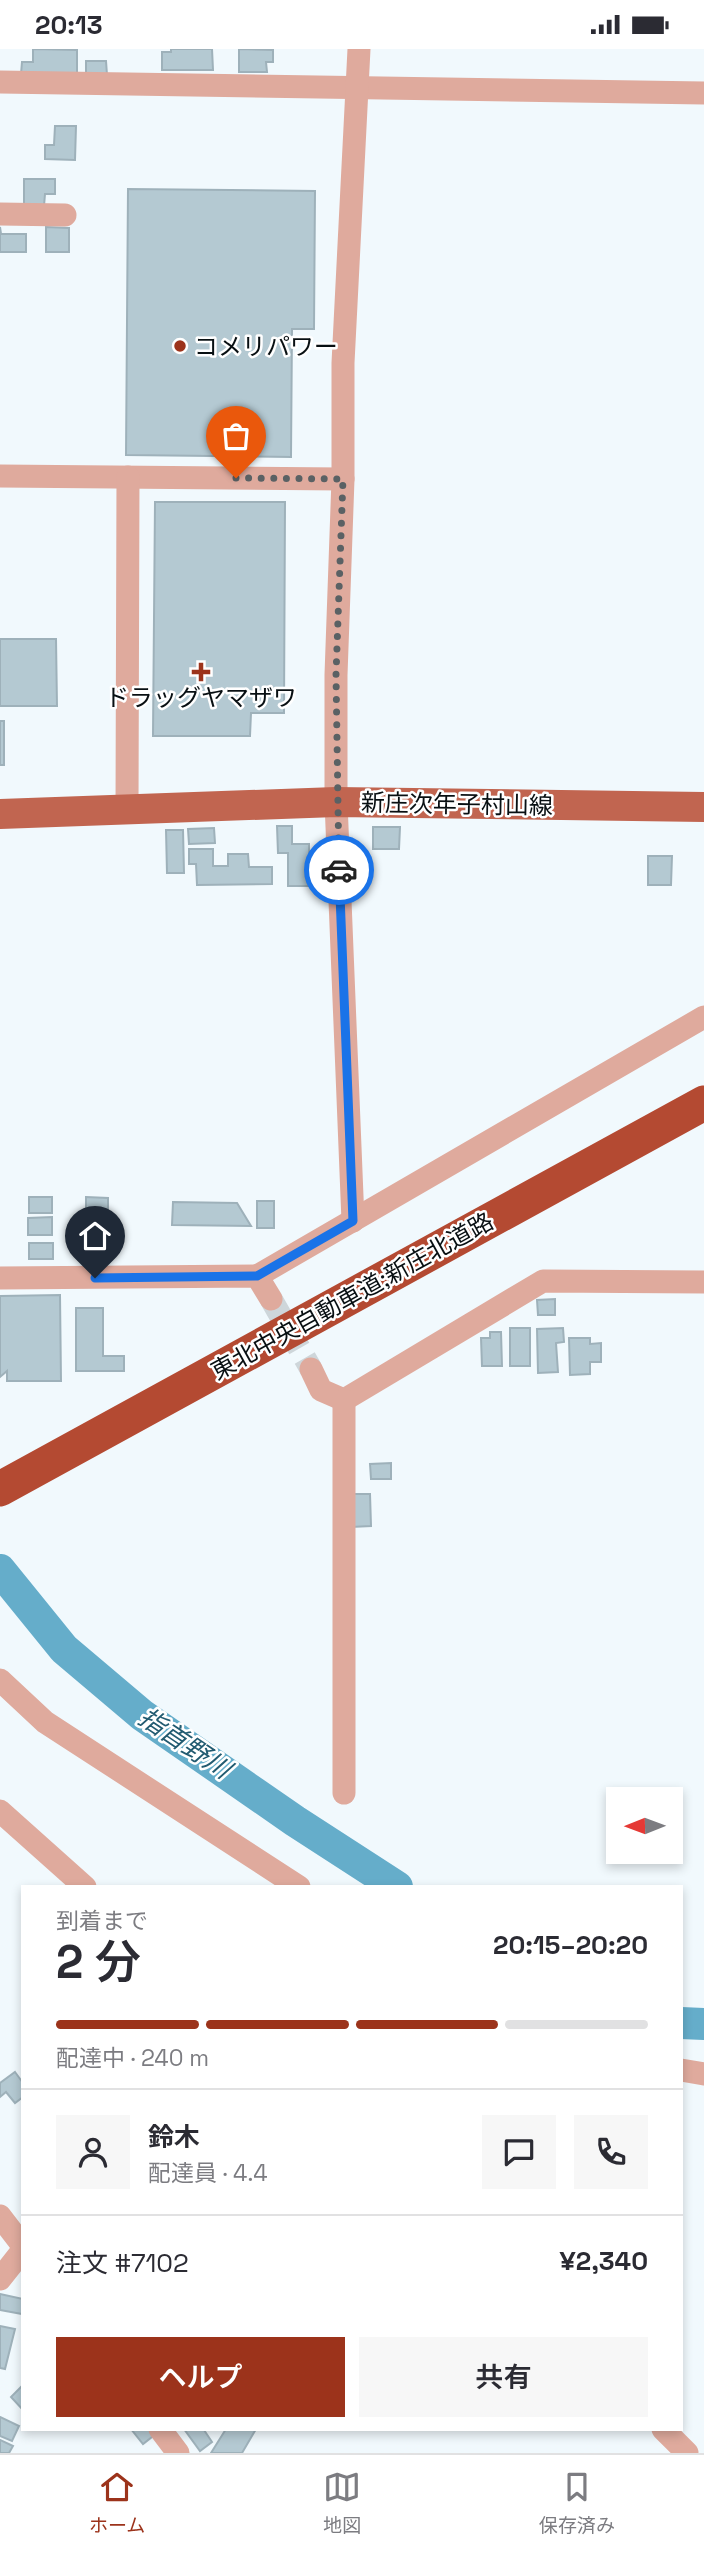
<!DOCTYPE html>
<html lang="ja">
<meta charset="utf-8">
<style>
:root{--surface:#fff;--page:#f7f7f7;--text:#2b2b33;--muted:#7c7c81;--line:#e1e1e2;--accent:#9c331b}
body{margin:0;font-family:"Space Grotesk","Noto Sans JP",sans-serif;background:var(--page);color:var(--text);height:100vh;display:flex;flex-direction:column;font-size:26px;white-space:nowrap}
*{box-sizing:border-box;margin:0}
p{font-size:23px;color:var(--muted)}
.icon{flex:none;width:38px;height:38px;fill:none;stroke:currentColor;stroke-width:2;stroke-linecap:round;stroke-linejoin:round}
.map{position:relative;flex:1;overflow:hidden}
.details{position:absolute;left:21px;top:1836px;width:662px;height:546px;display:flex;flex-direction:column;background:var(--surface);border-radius:0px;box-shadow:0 4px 10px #0003}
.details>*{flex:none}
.needle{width:46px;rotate:269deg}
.fabs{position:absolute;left:606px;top:1738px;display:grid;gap:14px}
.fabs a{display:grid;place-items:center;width:77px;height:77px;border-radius:0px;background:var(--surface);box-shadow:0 4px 10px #0003;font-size:35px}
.pin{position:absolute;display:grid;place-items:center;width:60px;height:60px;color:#fff;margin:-72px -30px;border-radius:50% 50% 50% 0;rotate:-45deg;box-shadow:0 0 7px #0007}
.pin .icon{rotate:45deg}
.courier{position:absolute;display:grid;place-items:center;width:70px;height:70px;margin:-35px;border:5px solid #1a73e8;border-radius:50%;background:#fff;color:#222;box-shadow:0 2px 9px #0007}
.overview em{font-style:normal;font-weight:600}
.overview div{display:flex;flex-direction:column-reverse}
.overview{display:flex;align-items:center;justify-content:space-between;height:119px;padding:0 35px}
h1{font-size:46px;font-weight:600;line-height:52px}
.bar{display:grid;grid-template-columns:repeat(4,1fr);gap:10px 7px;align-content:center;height:84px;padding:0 35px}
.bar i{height:9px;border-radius:5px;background:var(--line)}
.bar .on{background:var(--accent)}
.bar p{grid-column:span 4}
.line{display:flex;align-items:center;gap:18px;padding:0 35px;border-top:2px solid var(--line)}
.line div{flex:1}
.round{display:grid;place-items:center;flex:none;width:74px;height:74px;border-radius:0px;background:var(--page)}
.cta{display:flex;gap:14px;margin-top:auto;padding:14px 35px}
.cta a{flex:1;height:80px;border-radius:0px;background:var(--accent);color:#fff;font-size:28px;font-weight:600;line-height:80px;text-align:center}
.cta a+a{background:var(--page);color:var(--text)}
.status{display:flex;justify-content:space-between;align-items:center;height:49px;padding:0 35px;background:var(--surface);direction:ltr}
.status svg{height:19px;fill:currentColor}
.menu{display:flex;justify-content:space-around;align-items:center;height:98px;border-top:2px solid var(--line);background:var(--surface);font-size:19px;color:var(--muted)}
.menu a{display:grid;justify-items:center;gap:4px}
.menu .on{color:var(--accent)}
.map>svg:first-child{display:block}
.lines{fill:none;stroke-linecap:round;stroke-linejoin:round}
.river{stroke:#65adca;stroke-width:32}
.building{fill:#b4c9d2;stroke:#9eb1ba;stroke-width:2}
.minor-tunnel{stroke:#ced6da;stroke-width:23;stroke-dasharray:23 11;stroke-linecap:butt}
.minor{stroke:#dfaa9d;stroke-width:23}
.major{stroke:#c16550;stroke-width:30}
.highway{stroke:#b44a32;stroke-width:35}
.done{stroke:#5a6164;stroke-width:7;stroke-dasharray:0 12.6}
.route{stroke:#1a73e8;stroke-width:9}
.poi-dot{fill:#9c331b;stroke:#fff;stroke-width:2.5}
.labels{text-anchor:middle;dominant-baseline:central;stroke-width:5;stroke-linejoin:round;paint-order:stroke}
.poi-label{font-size:24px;fill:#080f12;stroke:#fff;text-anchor:start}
.street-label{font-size:24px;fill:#080f12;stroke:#fff}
.water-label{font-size:26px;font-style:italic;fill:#225b71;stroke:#fff}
</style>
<div class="status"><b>20:13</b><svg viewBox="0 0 49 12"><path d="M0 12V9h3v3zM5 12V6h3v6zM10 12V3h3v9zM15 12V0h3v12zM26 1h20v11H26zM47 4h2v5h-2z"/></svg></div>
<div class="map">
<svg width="704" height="2404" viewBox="0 0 704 2404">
<rect width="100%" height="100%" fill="#f1f9fd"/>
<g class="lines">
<g class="river">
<path d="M0 1521 64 1600 142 1666 295 1772 397 1838"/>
<path d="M681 1974 704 1975"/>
</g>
</g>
<g class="building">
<path d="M33 0 77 1V26L21 25 22 13H33Z"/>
<path d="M171 0H212L213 21H162V3H171Z"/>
<path d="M239 0 273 1V13H266L267 23H239Z"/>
<path d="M86 12H106L107 26H86Z"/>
<path d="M55 77H76L75 111 45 110V96H54Z"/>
<path d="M24 130H55V145H45L44 157H24Z"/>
<path d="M128 140 315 142 314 280H292L291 408 126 406Z"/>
<path d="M0 178 1 185H26V203H0Z"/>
<path d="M46 178 69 179V203H46Z"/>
<path d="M155 453H285L284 664H251L250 687H153Z"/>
<path d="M0 590H56L57 657H0Z"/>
<rect x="0" y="672" width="4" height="44"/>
<path d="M277 777H292V795H309V812H321V822H331V837H288V804H278Z"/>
<path d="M373 778H400L399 800H373Z"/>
<path d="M214 779 215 794 189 795 188 780Z"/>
<path d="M166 781H183L184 824H167Z"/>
<path d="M189 800H213V817H228V805H248L249 818H272V835L197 836 196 815H189Z"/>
<path d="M648 807H672L671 836H648Z"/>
<rect x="29" y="1148" width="23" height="16"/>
<path d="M86 1148 108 1149V1196H86Z"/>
<rect x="257" y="1152" width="17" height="27"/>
<path d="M173 1153 237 1154 251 1177 172 1176Z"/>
<path d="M52 1168V1186H28V1169Z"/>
<rect x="29" y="1194" width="24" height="16"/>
<path d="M60 1246 61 1332H7V1322L0 1328V1247Z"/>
<path d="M555 1250V1266H538L537 1251Z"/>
<path d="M76 1259H103V1307H124V1322H76Z"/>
<rect x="510" y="1279" width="20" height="38"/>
<path d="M563 1279 564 1293 556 1294 558 1323 538 1324 537 1280Z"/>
<path d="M490 1283H501L502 1317H482L481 1289H490Z"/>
<path d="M569 1289H590V1295L601 1294V1313H590V1325L570 1326Z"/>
<path d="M391 1414V1430H371L370 1415Z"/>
<path d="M350 1445H370L371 1477 351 1478Z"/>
<path d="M15 2023 23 2034V2048L15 2054 6 2043 0 2048V2034Z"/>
<path d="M0 2245 23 2250 22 2265 0 2261Z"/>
<path d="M0 2277 15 2280 5 2320 0 2319Z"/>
<path d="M21 2338 23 2340V2361L11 2348Z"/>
<path d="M0 2368 19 2377 12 2392 0 2387Z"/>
<path d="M131 2380H154L157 2384 143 2395Z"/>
<path d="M184 2380H206L204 2381 212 2393 200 2402Z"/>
<path d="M226 2380H256L242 2404H211Z"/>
<path d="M0 2391 13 2397 9 2404H0Z"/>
</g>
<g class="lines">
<path class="minor-tunnel" d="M271 1250 311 1320"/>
<g class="minor">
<path d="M0 33 704 44"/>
<path d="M0 165 65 166"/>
<path d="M0 427 343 430"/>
<path d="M127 760 128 428"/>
<path d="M353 1172 336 753V626L343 430V314L359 0"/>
<path d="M257 1227 704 968"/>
<path d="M0 1229 257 1227 271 1250"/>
<path d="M311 1320 321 1341 344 1351 543 1232 704 1233"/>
<path d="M0 1631 45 1673 299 1838"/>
<path d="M344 1744V1351"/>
<path d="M0 1762 85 1838"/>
<path d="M681 2021 704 2025"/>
<path d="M0 2167 23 2197"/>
<path d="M0 2230 23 2201"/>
<path d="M160 2380 178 2404"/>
<path d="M663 2380 687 2404"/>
</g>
<path class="major" d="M0 765 336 753 704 758"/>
<path class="highway" d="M0 1440 704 1054"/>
</g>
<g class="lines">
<path class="done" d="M236 429 343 430 336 626 339 821"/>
<path class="route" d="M95 1229 257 1227 353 1172 339 821"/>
</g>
<g class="poi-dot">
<circle cx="180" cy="297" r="7"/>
<path d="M197.5 612.5h7v7h7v7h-7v7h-7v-7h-7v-7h7z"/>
</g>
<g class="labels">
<g class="poi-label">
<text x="194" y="297">コメリパワー</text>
<text x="201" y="648" text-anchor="middle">ドラッグヤマザワ</text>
</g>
<g class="street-label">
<text transform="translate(457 755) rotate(1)">新庄次年子村山線</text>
<text transform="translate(352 1247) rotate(-29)">東北中央自動車道;新庄北道路</text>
</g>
<g class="water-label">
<text transform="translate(185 1694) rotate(34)">指首野川</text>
</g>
</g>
</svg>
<div class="fabs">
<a><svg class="needle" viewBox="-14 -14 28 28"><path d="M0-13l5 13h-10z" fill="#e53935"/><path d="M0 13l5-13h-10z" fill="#7c7c81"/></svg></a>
</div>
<div class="pin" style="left:236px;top:429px;background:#ea580c"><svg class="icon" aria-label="bag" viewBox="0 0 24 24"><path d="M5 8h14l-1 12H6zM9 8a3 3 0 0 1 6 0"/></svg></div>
<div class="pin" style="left:95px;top:1229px;background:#1f2937"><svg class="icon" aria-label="home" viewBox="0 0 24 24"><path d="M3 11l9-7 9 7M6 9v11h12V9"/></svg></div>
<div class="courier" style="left:339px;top:821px"><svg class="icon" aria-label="car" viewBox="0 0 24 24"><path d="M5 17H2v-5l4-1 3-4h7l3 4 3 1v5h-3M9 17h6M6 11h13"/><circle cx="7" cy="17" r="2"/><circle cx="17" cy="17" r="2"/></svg></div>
<section class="details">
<div class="overview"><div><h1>2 分</h1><p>到着まで</p></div><em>20:15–20:20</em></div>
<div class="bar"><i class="on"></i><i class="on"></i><i class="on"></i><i></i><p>配達中 · 240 m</p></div>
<div class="line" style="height:126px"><a class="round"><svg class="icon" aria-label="person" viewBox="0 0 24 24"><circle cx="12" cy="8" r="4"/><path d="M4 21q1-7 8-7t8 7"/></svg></a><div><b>鈴木</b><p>配達員 · 4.4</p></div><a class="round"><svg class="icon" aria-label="chat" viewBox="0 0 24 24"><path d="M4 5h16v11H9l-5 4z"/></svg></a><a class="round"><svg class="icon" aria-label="phone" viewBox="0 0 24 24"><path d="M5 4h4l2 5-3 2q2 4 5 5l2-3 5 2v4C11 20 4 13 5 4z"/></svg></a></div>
<div class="line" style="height:91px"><div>注文 #7102</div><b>¥2,340</b></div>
<div class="cta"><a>ヘルプ</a><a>共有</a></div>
</section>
</div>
<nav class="menu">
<a class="on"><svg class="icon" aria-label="home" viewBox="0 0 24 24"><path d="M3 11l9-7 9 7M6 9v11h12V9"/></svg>ホーム</a>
<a><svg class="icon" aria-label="map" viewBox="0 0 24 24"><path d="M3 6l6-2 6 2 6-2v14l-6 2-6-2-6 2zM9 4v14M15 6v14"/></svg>地図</a>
<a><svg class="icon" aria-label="saved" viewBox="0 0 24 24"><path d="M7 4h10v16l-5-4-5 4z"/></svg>保存済み</a>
</nav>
